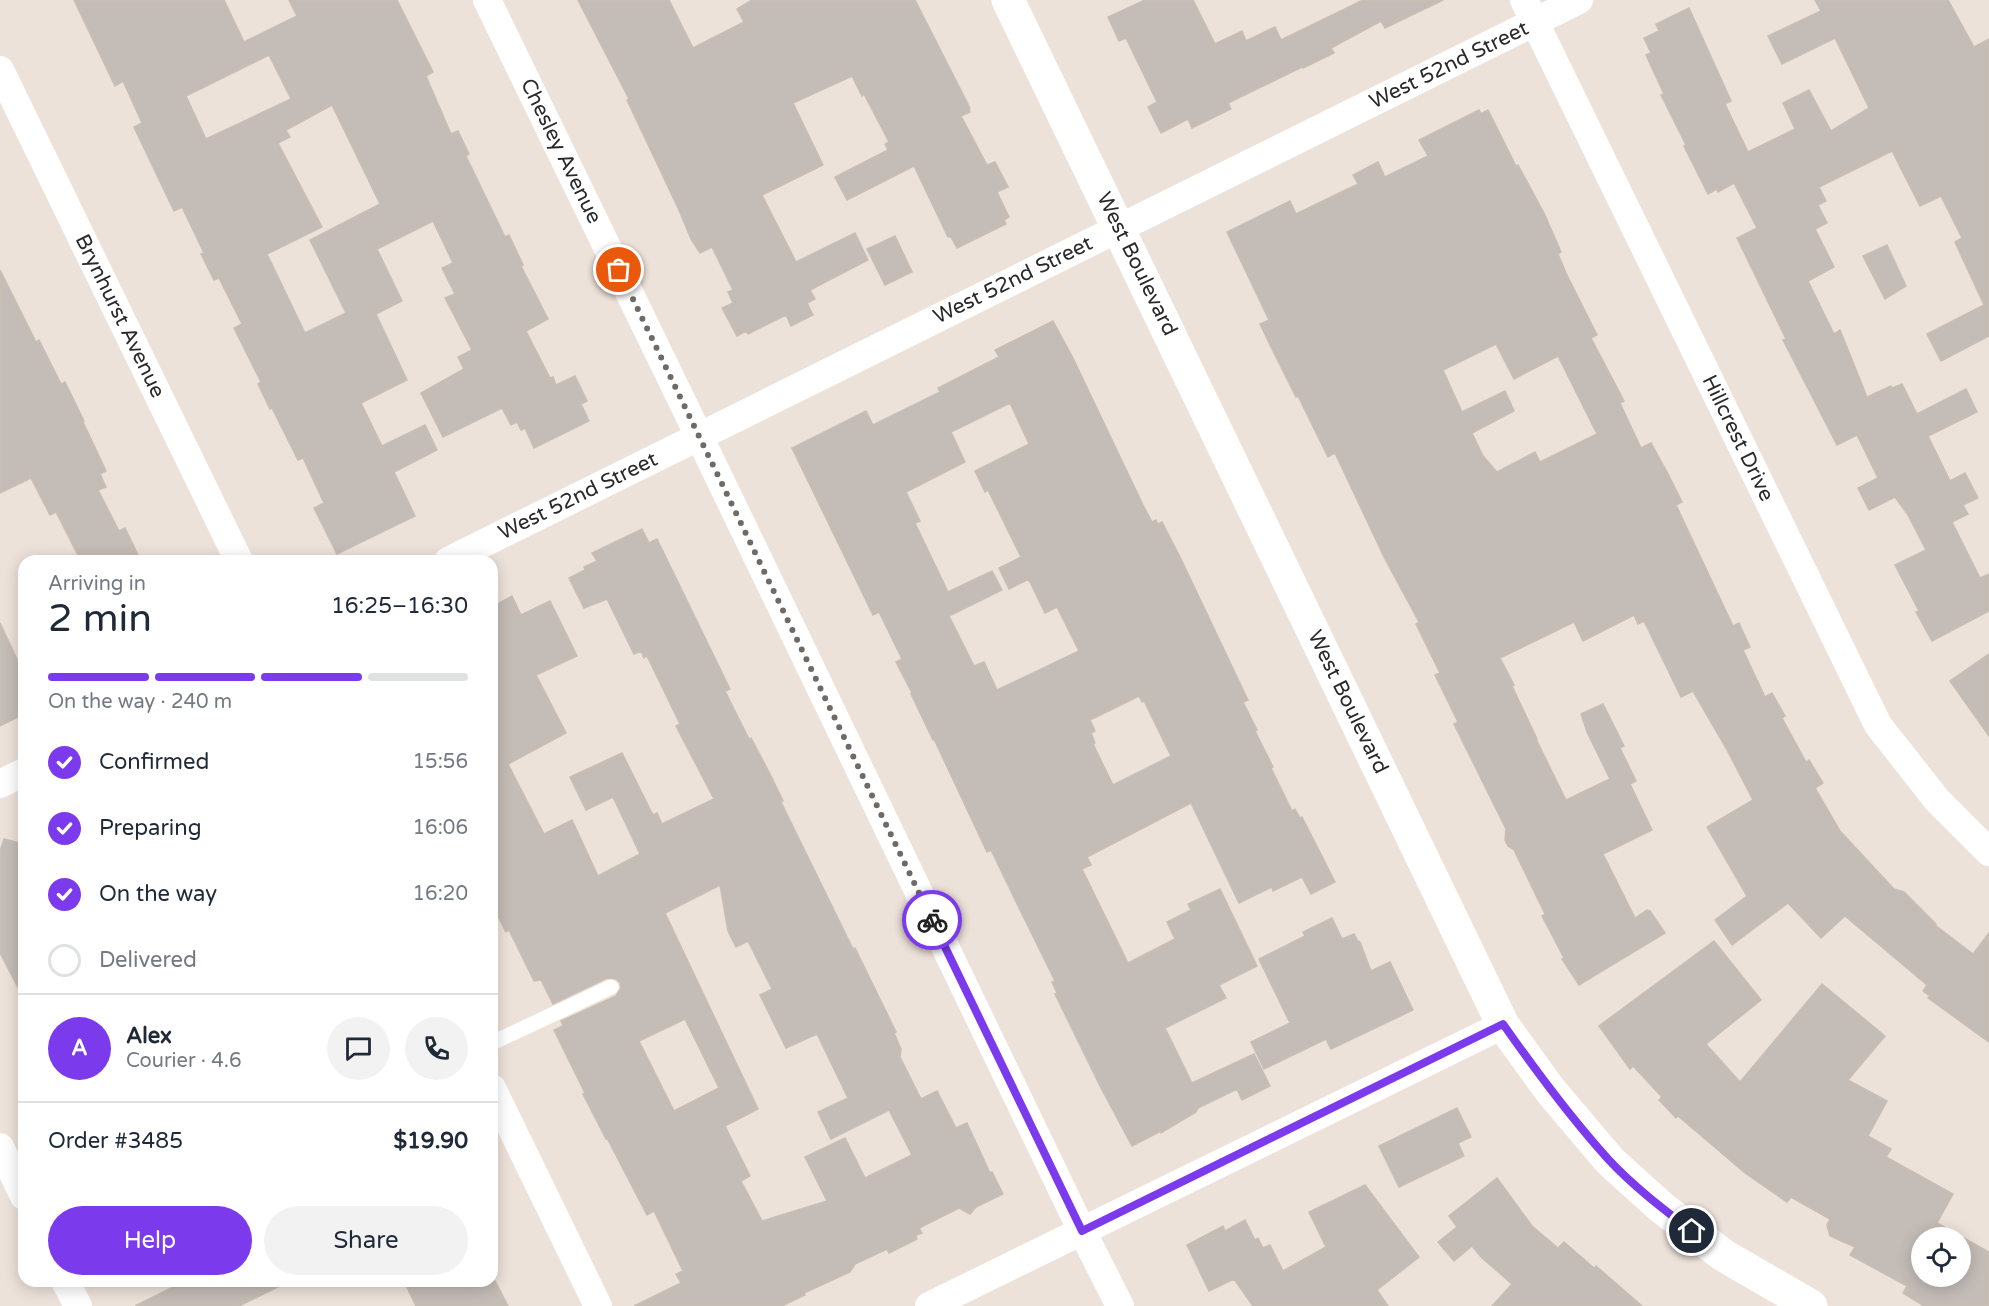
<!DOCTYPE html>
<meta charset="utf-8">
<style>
:root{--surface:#fff;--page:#f2f2f3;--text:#1f2937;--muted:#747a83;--line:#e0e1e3;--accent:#7c3aed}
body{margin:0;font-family:"Varela Round",sans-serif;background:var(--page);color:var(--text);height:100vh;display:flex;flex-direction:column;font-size:22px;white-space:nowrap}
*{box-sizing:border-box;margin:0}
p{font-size:20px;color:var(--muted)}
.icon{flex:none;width:33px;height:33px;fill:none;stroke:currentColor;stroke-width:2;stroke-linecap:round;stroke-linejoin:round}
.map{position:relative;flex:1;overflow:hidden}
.side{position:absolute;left:18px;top:555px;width:480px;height:732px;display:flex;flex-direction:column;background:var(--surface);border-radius:18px;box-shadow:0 3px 15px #0003}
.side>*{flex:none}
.buttons{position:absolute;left:1911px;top:1227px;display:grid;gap:12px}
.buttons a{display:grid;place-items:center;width:60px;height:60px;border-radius:50%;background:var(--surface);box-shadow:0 3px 15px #0003;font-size:30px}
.pin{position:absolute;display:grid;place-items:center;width:51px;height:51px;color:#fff;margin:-26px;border:3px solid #fff;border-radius:50%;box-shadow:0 2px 6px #0007}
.courier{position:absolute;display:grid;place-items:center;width:60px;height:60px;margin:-30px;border:4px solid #7c3aed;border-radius:50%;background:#fff;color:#222;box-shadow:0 2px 8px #0007}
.headline em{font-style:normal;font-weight:600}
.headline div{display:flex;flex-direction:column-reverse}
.headline{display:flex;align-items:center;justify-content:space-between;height:102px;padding:0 30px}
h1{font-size:39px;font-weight:600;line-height:45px}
.bar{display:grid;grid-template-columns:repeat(4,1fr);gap:9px 6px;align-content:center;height:72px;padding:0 30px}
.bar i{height:8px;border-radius:4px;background:var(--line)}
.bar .on{background:var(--accent)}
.bar p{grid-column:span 4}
.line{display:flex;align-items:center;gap:15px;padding:0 30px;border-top:2px solid var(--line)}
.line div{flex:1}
.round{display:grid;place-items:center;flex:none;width:63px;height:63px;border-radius:32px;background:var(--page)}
ol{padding:0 30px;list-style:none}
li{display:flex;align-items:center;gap:18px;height:66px}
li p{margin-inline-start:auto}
li .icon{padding:6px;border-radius:50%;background:var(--accent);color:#fff;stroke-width:4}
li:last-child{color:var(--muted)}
li i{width:33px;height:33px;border:3px solid var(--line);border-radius:50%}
.button{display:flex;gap:12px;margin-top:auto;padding:12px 30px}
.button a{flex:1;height:69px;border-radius:36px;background:var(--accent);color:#fff;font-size:24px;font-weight:600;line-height:69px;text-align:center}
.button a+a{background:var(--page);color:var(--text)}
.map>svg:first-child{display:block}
.building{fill:#c4bcb7;stroke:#c8beb4;stroke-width:1.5;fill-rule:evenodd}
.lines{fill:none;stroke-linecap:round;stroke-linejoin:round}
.service{stroke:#fff;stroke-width:15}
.minor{stroke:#fff;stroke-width:28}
.tertiary{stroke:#fff;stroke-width:33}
.done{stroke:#6e6a67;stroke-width:6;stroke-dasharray:0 10.8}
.route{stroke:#7c3aed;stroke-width:8}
.labels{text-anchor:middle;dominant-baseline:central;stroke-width:6;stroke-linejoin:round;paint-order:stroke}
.street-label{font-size:21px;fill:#292929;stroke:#fff}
</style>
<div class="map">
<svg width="1989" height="1306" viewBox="0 0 1989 1306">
<rect width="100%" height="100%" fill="#ede2da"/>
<g class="building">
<path d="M74 0H224L244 42 297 16 289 0H397L433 72 426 76 451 134 458 131 469 154 466 156 505 237 509 235 523 265 521 266 548 319 526 331 550 378 553 377 556 385 575 376 587 401 581 404 589 421 534 448 525 428 521 430 517 422 511 425 502 408 443 437 421 393 464 369 458 357 472 350 445 298 455 294 442 268 453 263 433 221 377 249 402 301 376 314 407 380 361 403 382 446 425 425 437 450 394 472 415 516 337 554 314 508 324 503 303 458 298 460 272 408 270 409 258 384 261 382 234 328 242 324 219 278 214 280 201 254 204 253 182 207 174 211 134 127 142 123 123 81 115 86ZM269 55 291 99 206 139 186 96ZM332 105 380 204 310 240 346 313 305 333 267 254 322 227 278 143 290 137 286 130Z"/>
<path d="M578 0H669L693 48 744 22 737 9 752 0H915L970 108 969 109 970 112 961 116 987 165 995 162 1008 187 997 192 1009 217 1004 220 1006 224 957 248 951 237H948L914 166 847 200 835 177 888 150 885 144 889 142 864 94 862 96 852 76 793 103 823 165 762 195 796 262 855 233 868 260 810 290 815 299 807 303 813 315 791 326 786 315 748 334 746 331 737 336 722 308 733 303 728 292 733 290 712 247 700 253 691 239 678 208 627 100 629 99Z"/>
<path d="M1145 0H1193L1215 44 1242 31 1246 41 1275 27 1281 40 1363 0H1443L1385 28 1381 21 1331 48 1334 53 1303 68 1302 67 1228 103 1231 109 1192 128 1188 119 1161 133 1148 107 1157 102 1126 38 1119 41 1108 17Z"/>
<path d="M1815 0H1948L1974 47 1989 39V336L1941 361 1927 334 1984 305 1955 242 1962 238 1941 196 1920 206 1892 151 1819 187 1826 201 1818 205 1827 223 1815 229 1834 267 1808 281 1834 334 1840 330 1867 397 1891 386 1892 388 1902 384 1917 414 1966 389 1977 412 1928 436 1950 481 1965 473 1978 498 1963 505 1968 514 1952 522 1980 578 1989 574V611L1932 641 1916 612 1919 611 1895 565 1926 550 1908 515 1895 497 1869 510 1858 488 1878 478 1857 435 1837 445 1783 340 1786 339 1737 238 1757 228 1734 183 1718 192 1717 189 1708 194 1684 146 1686 145 1661 95 1664 94 1646 55 1651 53 1644 38 1659 31 1656 24 1689 8 1731 101 1725 104 1748 152 1795 129 1783 103 1809 90 1831 131 1869 108 1835 38 1782 64 1768 36 1821 11Z"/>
<path d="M1479 110 1481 114 1488 110 1516 166 1518 165 1545 215 1561 252 1558 254 1566 273 1597 335 1591 338 1624 401 1620 403 1641 448 1651 443 1667 472 1682 502 1676 505 1733 626 1739 623 1750 647 1743 650 1765 697 1772 693 1785 716 1782 718 1806 762 1809 760 1823 783 1815 788 1840 831 1894 889 1904 892 1936 924 1935 925 1973 954 1989 933V1042L1928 998 1930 996 1923 991 1927 985 1845 916 1821 938 1788 903 1732 945 1715 920 1747 896 1707 827 1753 800 1726 748 1693 691 1681 697 1644 621 1638 624 1634 615 1583 641 1574 622 1500 658 1514 685 1512 686 1537 739H1536L1566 800 1610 779 1587 732 1581 714 1603 704 1624 746 1620 748 1636 781 1630 784 1652 830 1603 854 1635 918 1647 910 1650 911 1665 933 1579 985 1562 959 1564 958 1542 916 1545 914 1514 850 1508 846 1505 840 1506 829 1454 724 1458 722 1435 675 1440 673 1416 624 1419 622 1385 559 1335 453 1328 457 1298 396 1296 397 1272 349 1260 324 1269 320 1227 232 1290 201 1296 214 1358 184 1353 175 1378 162 1385 177 1428 156 1419 140ZM1496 344 1514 379 1558 356 1597 434 1540 462 1535 452 1497 472 1483 456 1472 433 1514 411 1505 391 1462 412 1443 370Z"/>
<path d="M895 236 912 272 885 285 867 249Z"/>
<path d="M1887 245 1906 286 1885 299 1863 256Z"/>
<path d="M0 270 36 342 39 340 61 384 65 382 84 421 83 422 106 471 100 474 106 487 98 490 119 531 125 528 141 561H81L56 512 50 515 31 478 0 493Z"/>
<path d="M1053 321 1073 358 1143 505 1152 522 1156 520 1158 524 1162 522 1181 559 1248 700 1243 702 1257 730 1255 731 1273 767 1271 768 1292 811 1295 809 1300 818 1302 817 1335 882 1311 894 1302 877 1273 891 1272 887 1239 903 1191 803 1087 857 1091 865 1082 869 1128 963 1175 939 1167 922 1191 910 1188 904 1220 889 1257 966 1219 985 1226 998 1165 1028 1192 1083 1254 1054 1270 1086 1242 1100 1237 1089 1198 1108 1196 1112 1161 1133V1131L1132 1146 1101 1088 1055 994 1057 993 1052 982 1055 981 1022 914 991 850 987 852 934 739 933 740 911 694 912 693 896 662 902 659 879 612 873 615 792 448 866 411 873 425 940 392 938 388 999 357 995 350ZM1010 403 1029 444 975 471 985 492 988 490 1021 557 999 568 1009 589 1027 580 1030 582 1045 613 1057 607 1079 651 997 690 984 662 974 666 949 616 1002 590 992 571 948 592 915 523 920 521 906 492 965 462 951 432ZM1139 696 1142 702 1144 701 1171 756 1113 785 1093 744 1095 743 1091 733 1095 731 1090 720Z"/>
<path d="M642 529 649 543 657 539 730 689 725 691 749 739 751 738 770 774 783 801 781 802 853 949 855 948 896 1032 894 1033 901 1049 900 1057 921 1099 937 1091 956 1128 967 1123 990 1173 992 1172 1003 1194 976 1207 970 1214 959 1208 919 1228 922 1233 916 1235 917 1239 889 1253 887 1249 855 1264 850 1272 804 1293 805 1295 782 1306H634L681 1283 676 1274 683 1271 654 1211 647 1215 607 1138 606 1139 583 1094 585 1093 554 1030 563 1026 561 1021 616 996 621 988 620 983 616 979 607 978 553 1004 541 980 534 981 509 930 506 932 492 904V607L512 596 521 615 550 601 577 656 536 675 566 733 508 764 544 834 572 820 598 876 640 854 613 797 586 810 570 777 622 753 653 815 657 813 662 824 714 799 676 726 680 724 647 656 644 658 641 651 634 654 607 599 584 608 569 578 585 570 584 567 597 561 592 553ZM720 885 728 931 736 947 748 941 772 989 760 995 786 1048 817 1034 848 1098 818 1112 831 1139 889 1110 912 1155 865 1178 845 1138 805 1157 827 1201 762 1221 741 1181 750 1176 725 1126 758 1109 665 913ZM685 1019 719 1088 674 1111 639 1041Z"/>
<path d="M0 623 24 674V714L0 726Z"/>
<path d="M1989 654V736L1950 681Z"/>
<path d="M4 839 24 844V999L0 953V851Z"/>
<path d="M1332 918 1342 939 1354 934 1358 941 1360 942 1371 971 1390 962 1413 1010 1331 1049 1326 1039 1264 1069 1251 1042 1290 1023 1259 959 1305 936 1303 932Z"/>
<path d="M1714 941 1761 1000 1706 1044 1740 1082 1822 984 1885 1036 1848 1080 1887 1101 1868 1136 1891 1149 1886 1157 1953 1194 1937 1223 1989 1252V1306H1924L1903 1293 1907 1286 1850 1255 1855 1247 1830 1236 1827 1225 1830 1219 1791 1197 1787 1202 1745 1173 1678 1116 1676 1118 1659 1100 1662 1097 1633 1066 1630 1069 1599 1026ZM1922 1238H1960V1276H1922Z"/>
<path d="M1457 1108 1471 1137 1458 1143 1464 1156 1399 1187 1379 1146Z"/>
<path d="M1497 1178 1532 1226 1558 1248 1564 1242 1594 1268 1596 1266 1642 1306H1492L1512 1284 1481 1257 1472 1246 1454 1261 1438 1242 1457 1227 1449 1216Z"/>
<path d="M1365 1185 1419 1257 1377 1290 1388 1306H1253L1234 1279 1209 1291 1187 1245 1223 1226 1225 1231 1245 1220 1255 1240 1258 1238 1263 1248 1270 1245 1283 1271 1326 1247 1309 1212Z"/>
<path d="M185 1281H290L239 1306H135Z"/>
<path d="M404 1281H495L508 1306H416Z"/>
</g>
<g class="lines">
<path class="service" d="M492 1043 611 987"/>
<g class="minor">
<path d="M487 0 699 436 1082 1231 1120 1306"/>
<path d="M1524 0 1878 725 1937 800 1989 852"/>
<path d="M0 70 239 561"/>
<path d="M448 561 1579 0"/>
<path d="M0 784 24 772"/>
<path d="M492 1088 598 1306"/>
<path d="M0 1147 24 1196"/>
<path d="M65 1281 78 1306"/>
<path d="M929 1306 1503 1025"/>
</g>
<path class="tertiary" d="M1008 0 1503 1025 1550 1090 1610 1161 1661 1207 1723 1255 1811 1306"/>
</g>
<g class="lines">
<path class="done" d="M619 270 932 920"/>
<path class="route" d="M932 920 1082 1231 1503 1024C1536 1071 1570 1117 1608 1159 1633 1186 1663 1209 1692 1231"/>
</g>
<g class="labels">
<g class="street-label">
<text transform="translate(1449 65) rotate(-26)">West 52nd Street</text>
<text transform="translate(561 151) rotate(64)">Chesley Avenue</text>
<text transform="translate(1137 264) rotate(64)">West Boulevard</text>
<text transform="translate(1013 280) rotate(-26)">West 52nd Street</text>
<text transform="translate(120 316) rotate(64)">Brynhurst Avenue</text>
<text transform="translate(1738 438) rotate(64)">Hillcrest Drive</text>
<text transform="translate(578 496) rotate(-26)">West 52nd Street</text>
<text transform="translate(1348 702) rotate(64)">West Boulevard</text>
</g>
</g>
</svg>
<div class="buttons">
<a><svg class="icon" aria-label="locate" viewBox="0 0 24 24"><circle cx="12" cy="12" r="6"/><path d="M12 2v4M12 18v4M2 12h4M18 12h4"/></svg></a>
</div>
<div class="pin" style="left:619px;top:270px;background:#ea580c"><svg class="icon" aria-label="bag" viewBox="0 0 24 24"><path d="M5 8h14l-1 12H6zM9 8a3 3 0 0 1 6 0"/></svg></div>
<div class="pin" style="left:1692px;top:1231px;background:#1f2937"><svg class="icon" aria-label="home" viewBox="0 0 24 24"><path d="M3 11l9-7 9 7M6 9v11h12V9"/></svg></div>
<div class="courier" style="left:932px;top:920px"><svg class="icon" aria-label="bike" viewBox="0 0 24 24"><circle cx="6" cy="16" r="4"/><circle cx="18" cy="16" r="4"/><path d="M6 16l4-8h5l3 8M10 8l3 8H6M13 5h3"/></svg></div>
<section class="side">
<div class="headline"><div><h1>2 min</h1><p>Arriving in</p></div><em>16:25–16:30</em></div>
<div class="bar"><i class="on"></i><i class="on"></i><i class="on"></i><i></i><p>On the way · 240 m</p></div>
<ol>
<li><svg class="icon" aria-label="check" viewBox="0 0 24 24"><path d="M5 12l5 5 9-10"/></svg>Confirmed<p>15:56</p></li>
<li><svg class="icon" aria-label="check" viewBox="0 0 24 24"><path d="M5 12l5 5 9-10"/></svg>Preparing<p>16:06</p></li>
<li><svg class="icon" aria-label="check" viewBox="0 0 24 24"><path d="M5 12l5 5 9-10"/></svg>On the way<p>16:20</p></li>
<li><i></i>Delivered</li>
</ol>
<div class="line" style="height:108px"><b class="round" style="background:var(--accent);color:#fff">A</b><div><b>Alex</b><p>Courier · 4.6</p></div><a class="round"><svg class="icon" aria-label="chat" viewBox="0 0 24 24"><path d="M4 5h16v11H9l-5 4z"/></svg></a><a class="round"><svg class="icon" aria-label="phone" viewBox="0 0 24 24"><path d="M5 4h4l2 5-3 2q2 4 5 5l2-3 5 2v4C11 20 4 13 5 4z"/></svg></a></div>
<div class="line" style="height:78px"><div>Order #3485</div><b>$19.90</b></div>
<div class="button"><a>Help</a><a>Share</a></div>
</section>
</div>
